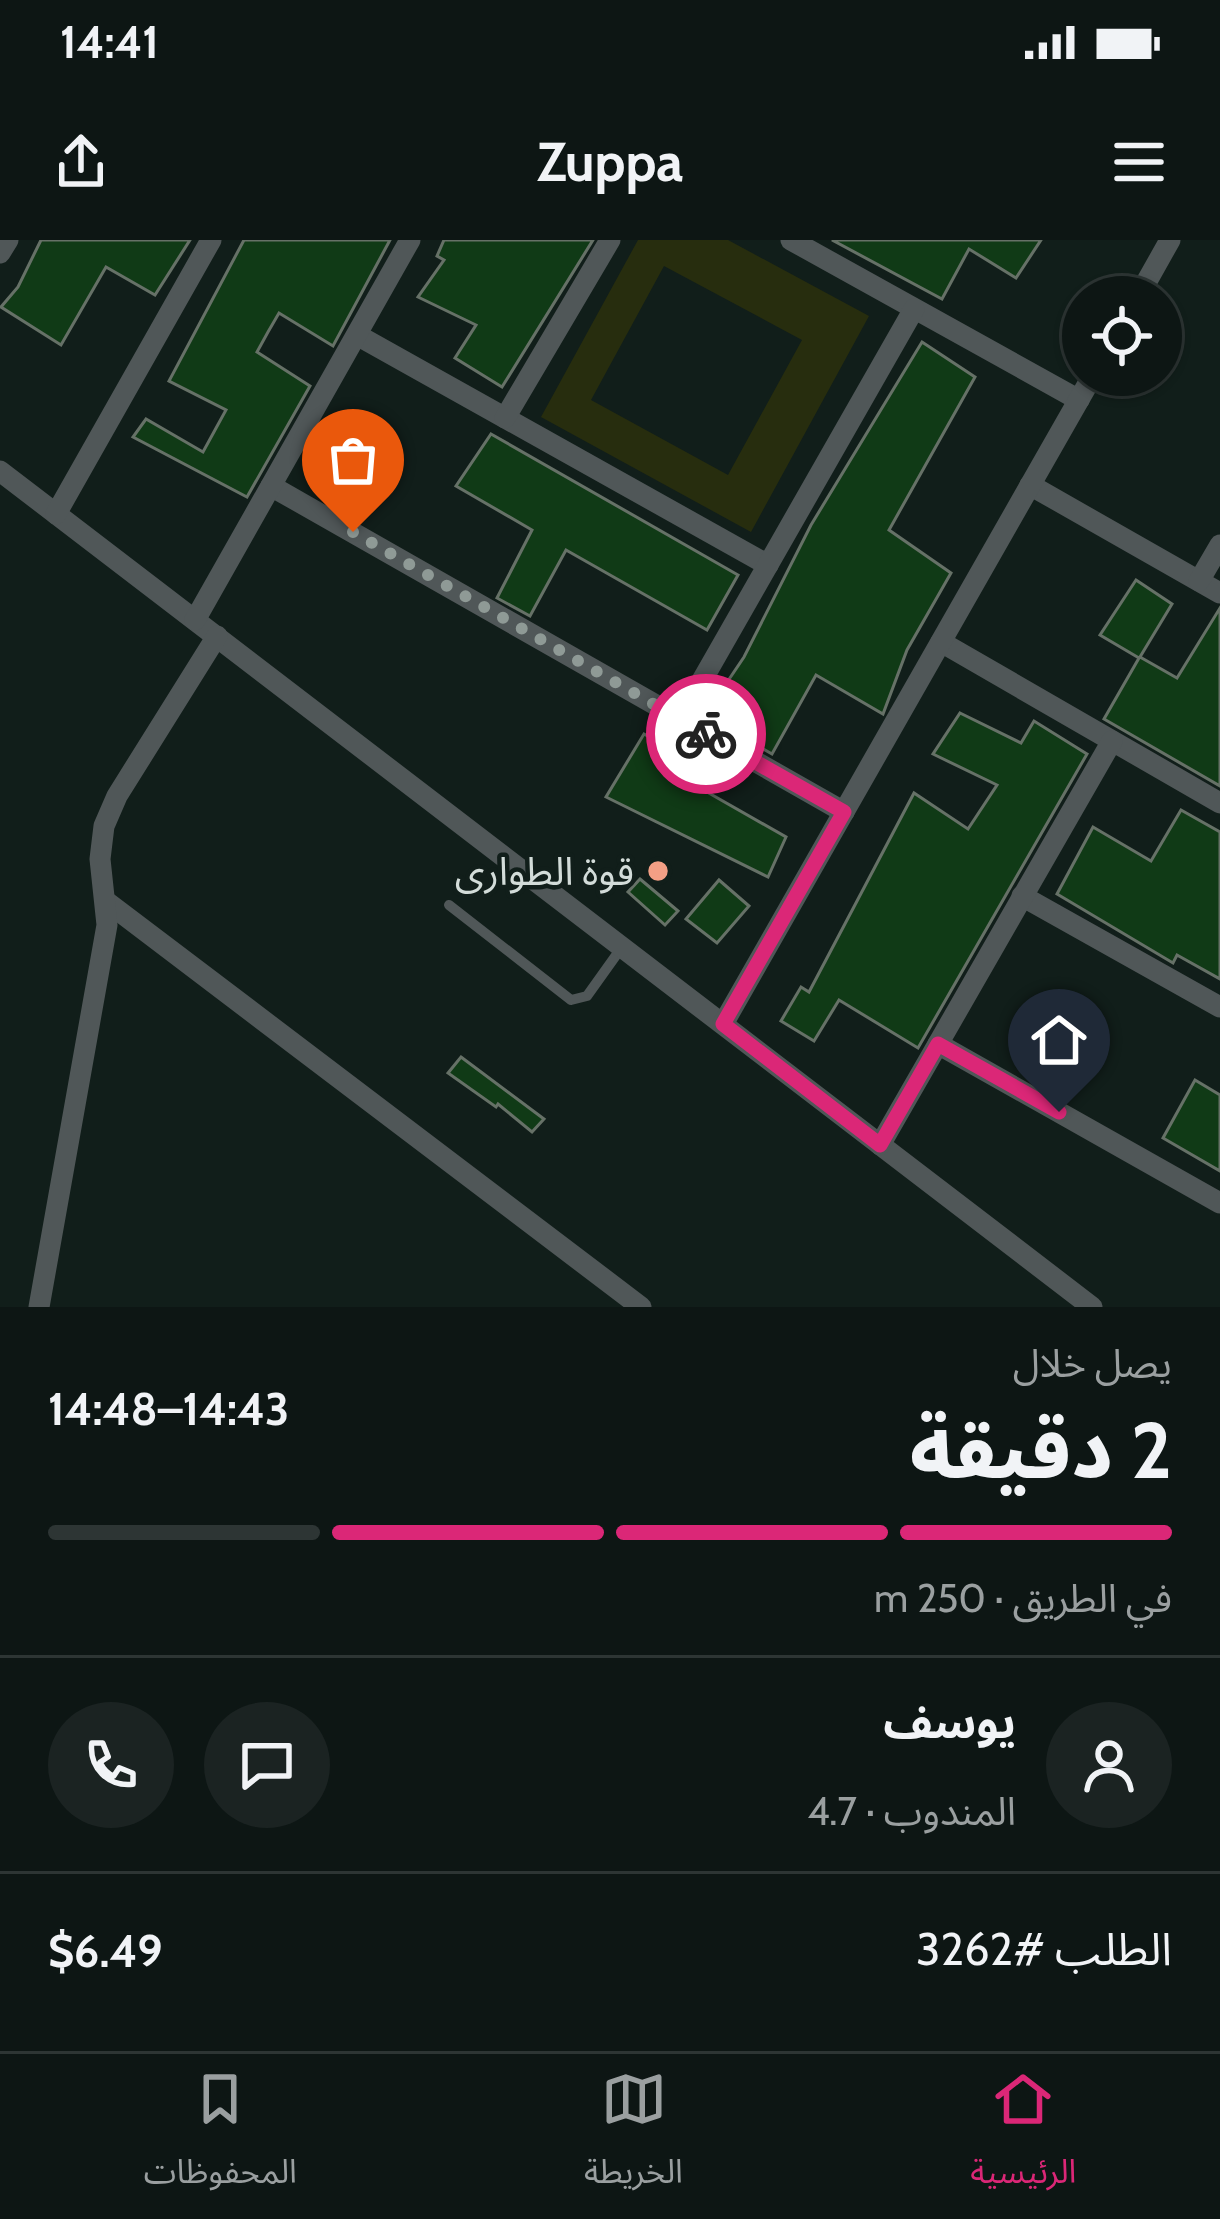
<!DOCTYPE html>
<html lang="ar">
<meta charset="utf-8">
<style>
:root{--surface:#0d1614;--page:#1b2322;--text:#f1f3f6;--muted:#9a9fa0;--line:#2d3534;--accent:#db2777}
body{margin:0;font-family:Cabin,"Noto Sans Arabic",sans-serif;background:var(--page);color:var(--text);direction:rtl;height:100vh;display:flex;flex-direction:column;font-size:45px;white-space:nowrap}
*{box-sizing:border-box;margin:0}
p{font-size:39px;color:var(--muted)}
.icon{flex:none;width:66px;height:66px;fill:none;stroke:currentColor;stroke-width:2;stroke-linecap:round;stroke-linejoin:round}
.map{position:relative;height:1067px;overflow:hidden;direction:ltr}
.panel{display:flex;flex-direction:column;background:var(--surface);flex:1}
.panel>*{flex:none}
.fabs{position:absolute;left:1062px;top:36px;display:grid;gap:24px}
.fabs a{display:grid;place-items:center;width:120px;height:120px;border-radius:50%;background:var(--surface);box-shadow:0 3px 9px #0004,0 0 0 3px var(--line);font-size:60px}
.pin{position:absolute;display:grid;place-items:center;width:102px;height:102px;color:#fff;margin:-123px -51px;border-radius:50% 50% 50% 0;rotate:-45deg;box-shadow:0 0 12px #0007}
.pin .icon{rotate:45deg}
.courier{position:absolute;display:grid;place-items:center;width:120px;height:120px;margin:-60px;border:9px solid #db2777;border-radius:50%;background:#fff;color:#222;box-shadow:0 3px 15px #0007}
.summary em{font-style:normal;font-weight:800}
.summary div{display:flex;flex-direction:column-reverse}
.summary{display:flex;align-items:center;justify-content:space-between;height:204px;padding:0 48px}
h1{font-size:78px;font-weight:800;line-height:90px}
.bar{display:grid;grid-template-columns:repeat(4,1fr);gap:18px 12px;align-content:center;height:144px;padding:0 48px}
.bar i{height:15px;border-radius:9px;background:var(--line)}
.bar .current{background:var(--accent)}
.bar p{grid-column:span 4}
.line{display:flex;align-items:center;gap:30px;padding:0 48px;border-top:3px solid var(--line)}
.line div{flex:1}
.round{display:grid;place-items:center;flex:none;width:126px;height:126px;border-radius:63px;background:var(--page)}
.status{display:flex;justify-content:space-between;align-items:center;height:84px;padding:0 60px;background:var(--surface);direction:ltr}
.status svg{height:33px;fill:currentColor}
header{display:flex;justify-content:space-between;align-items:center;height:156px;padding:0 48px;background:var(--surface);font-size:54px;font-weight:800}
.menu{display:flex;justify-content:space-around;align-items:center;height:168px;border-top:3px solid var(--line);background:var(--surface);font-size:33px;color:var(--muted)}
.menu a{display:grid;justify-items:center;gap:6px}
.menu .current{color:var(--accent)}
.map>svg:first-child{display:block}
.green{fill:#272d0e;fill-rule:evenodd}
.building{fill:#103a16;stroke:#667167;stroke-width:3}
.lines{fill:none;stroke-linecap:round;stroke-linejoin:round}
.service{stroke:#505758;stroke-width:10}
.minor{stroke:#505758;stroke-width:21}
.done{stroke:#8f9a96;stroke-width:12;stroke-dasharray:0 21.6}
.route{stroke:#db2777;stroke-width:15}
.poi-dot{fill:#f39f85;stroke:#111e1a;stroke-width:4.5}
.labels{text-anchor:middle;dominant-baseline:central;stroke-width:9;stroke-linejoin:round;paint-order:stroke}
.poi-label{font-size:39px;fill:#d3dcd9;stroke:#111e1a;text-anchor:end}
</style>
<div class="status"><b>14:41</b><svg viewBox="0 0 49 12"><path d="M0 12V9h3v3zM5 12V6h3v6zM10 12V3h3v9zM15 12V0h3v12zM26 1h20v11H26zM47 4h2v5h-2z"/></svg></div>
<header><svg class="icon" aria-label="menu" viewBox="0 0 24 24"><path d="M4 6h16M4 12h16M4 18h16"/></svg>Zuppa<svg class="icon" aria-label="share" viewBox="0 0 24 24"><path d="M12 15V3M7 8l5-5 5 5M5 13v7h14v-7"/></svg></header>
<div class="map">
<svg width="1220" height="1067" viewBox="0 0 1220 1067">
<rect width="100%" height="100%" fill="#111e1a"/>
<path class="green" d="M638 0H728L869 76 751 292 541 177ZM664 26 802 100 728 235 591 160Z"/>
<g class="building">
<path d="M41 0H190L155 55 106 27 61 105 1 67 18 47Z"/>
<path d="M244 0H390L333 106 279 73 268 92 257 112 310 146 247 257 133 197 146 179 203 212 215 190 226 170 169 141Z"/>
<path d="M444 0H593L502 147 455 118 476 85 418 57 444 20 437 16Z"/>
<path d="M832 0H1041L1016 38 969 9 942 59Z"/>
<path d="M922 102 975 137 889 290 951 333 907 410 883 474 816 435 772 514 705 475 744 417 811 285Z"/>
<path d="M491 194 738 335 707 390 566 310 530 376 497 358 532 290 456 246Z"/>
<path d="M1136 340 1172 364 1140 417 1177 438 1220 368V546L1104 479 1139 418 1100 395Z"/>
<path d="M960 473 1021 503 1034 481 1087 514 918 808 839 760 814 801 781 781 801 747 809 752 914 553 968 589 997 545 933 514Z"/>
<path d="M644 494 696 524 686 540 786 597 768 637 606 557Z"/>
<path d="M1181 570 1220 592V739L1177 715 1173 723 1057 654 1093 587 1151 621Z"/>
<path d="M640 639 678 671 665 685 628 652Z"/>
<path d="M719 640 749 666 717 703 686 679Z"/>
<path d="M461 817 544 879 532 892 498 864 496 867 448 833Z"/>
<path d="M1195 840 1220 855V931L1163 898Z"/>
</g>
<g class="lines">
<path class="service" d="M449 665 571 760 587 756 622 707"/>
<g class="minor">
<path d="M791 0 1079 160"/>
<path d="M0 13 8 0"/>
<path d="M1138 57 1170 0"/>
<path d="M357 95 768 325"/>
<path d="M505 178 610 0"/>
<path d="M0 231 1092 1067"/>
<path d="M1030 245 1220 353"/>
<path d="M271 246 844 572"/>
<path d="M56 274 211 0"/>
<path d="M1199 341 1220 305"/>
<path d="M195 380 410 0"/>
<path d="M941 402 1220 563"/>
<path d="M680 479 914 69"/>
<path d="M1022 656 1220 767"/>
<path d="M107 662 641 1067"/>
<path d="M723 784 1093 135"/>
<path d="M938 804 1220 963"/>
<path d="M880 905 1112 501"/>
<path d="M39 1067 107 685 100 619 104 586 117 556 217 396"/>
</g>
</g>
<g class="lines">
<path class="done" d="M353 292 706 494"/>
<path class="route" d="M706 494 844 572 723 784 880 905 938 804 1059 872"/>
</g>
<circle class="poi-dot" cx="658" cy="631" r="12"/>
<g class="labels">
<g class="poi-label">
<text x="634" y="631">قوة الطواری</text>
</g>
</g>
</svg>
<div class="fabs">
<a><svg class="icon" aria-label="locate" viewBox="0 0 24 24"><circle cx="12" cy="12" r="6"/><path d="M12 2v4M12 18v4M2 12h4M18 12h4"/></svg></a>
</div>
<div class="pin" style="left:353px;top:292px;background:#ea580c"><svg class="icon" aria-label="bag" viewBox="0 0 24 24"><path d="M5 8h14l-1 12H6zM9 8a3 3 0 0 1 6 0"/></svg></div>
<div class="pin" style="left:1059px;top:872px;background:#1f2937"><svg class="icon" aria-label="home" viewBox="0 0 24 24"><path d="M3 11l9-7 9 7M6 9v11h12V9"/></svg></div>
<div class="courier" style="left:706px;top:494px"><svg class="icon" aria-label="bike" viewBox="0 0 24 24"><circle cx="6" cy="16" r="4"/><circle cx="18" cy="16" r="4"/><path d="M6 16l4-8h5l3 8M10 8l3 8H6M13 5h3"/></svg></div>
</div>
<section class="panel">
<div class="summary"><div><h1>2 دقيقة</h1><p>يصل خلال</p></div><em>14:43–14:48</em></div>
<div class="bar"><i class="current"></i><i class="current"></i><i class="current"></i><i></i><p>في الطريق · 250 m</p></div>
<div class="line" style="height:216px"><a class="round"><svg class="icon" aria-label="person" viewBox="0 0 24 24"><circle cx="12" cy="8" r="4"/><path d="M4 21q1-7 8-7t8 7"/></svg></a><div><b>يوسف</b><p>المندوب · 4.7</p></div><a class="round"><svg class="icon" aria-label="chat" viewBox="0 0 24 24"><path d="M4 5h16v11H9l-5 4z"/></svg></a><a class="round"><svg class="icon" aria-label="phone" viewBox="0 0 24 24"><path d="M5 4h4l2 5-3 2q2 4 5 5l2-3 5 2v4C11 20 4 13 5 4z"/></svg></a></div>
<div class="line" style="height:156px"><div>الطلب #3262</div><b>$6.49</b></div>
</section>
<nav class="menu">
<a class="current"><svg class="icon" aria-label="home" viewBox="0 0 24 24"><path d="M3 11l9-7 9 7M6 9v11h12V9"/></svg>الرئيسية</a>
<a><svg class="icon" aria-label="map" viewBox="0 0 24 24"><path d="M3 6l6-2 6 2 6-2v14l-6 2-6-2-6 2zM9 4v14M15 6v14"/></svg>الخريطة</a>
<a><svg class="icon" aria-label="saved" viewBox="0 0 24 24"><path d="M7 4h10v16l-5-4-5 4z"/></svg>المحفوظات</a>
</nav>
